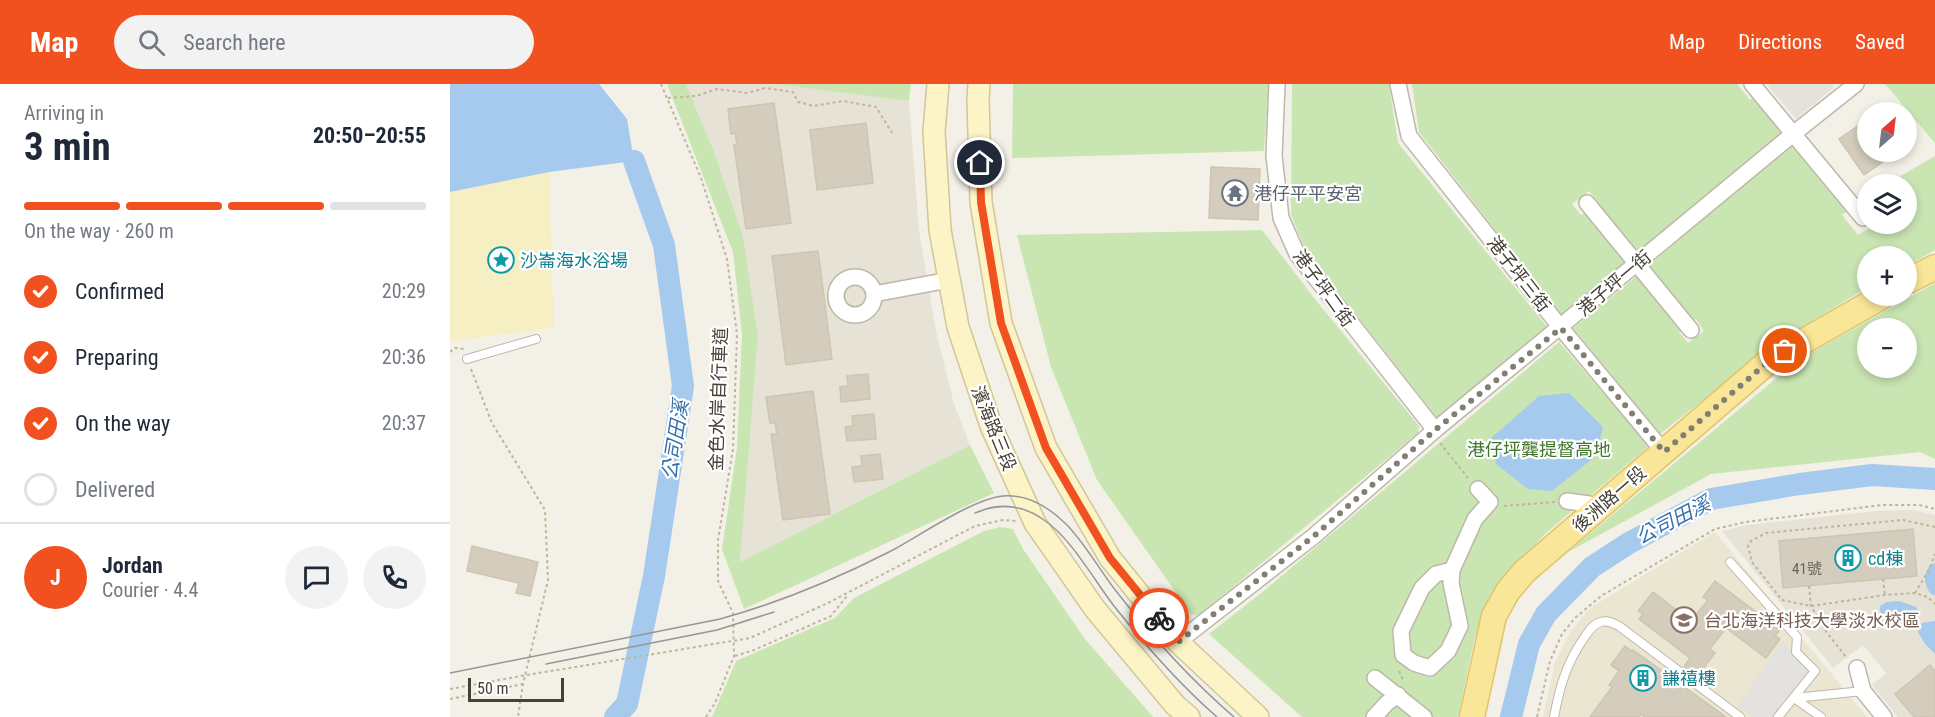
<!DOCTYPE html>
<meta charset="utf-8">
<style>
:root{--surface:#fff;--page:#f2f2f3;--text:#1f2937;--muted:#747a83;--line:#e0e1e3;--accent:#f1501f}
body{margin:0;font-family:"Roboto Condensed","Noto Sans TC",sans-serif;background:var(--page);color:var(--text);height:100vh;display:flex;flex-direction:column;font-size:22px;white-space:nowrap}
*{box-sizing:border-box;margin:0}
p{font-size:20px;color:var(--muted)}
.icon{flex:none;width:33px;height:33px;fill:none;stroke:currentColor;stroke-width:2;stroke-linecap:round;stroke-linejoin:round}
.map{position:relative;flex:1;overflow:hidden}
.side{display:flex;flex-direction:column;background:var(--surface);width:450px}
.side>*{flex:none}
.needle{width:39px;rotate:28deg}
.fabs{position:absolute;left:1407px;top:18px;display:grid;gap:12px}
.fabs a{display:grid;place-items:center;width:60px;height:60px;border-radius:50%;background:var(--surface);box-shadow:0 3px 9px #0003;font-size:30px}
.scale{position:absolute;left:18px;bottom:15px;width:96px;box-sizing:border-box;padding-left:6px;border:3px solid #454136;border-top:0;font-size:16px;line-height:21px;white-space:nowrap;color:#454136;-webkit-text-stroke:4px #fff;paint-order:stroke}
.pin{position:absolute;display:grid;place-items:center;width:51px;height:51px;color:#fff;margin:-26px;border:3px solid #fff;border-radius:50%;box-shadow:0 2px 6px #0007}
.courier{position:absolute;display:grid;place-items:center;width:60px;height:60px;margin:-30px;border:4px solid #f1501f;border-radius:50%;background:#fff;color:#222;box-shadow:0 2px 8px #0007}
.head em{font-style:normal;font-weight:700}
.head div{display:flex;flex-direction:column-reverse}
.head{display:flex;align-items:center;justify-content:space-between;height:102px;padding:0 24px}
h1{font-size:39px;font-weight:700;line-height:45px}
.bar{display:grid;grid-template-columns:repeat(4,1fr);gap:9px 6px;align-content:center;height:72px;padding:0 24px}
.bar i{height:8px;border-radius:4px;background:var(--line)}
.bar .on{background:var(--accent)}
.bar p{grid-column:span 4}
.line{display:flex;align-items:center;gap:15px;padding:0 24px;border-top:2px solid var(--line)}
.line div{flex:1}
.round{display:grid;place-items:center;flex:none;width:63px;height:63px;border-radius:32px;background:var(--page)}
ol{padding:0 24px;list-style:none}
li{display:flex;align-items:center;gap:18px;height:66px}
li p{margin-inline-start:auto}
li .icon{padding:6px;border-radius:50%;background:var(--accent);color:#fff;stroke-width:4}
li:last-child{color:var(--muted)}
li i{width:33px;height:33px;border:3px solid var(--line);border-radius:50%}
header{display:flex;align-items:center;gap:36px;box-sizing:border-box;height:84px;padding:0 30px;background:var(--accent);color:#fff}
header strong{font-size:28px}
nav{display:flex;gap:33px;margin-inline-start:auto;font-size:21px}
.search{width:420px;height:54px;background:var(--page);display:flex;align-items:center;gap:15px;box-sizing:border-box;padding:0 21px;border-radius:33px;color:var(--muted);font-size:22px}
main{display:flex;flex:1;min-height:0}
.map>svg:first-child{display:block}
.residential{fill:#e6e2d5}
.industrial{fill:#e5e1db}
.education{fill:#ebe6d1}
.green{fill:#c9e5b1;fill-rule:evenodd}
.sand{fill:#f6efc4}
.parking{fill:#e4e2df}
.water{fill:#a5caed}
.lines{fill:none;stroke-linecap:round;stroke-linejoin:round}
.canal{stroke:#a5caed;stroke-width:14}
.river{stroke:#a5caed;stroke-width:22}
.building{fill:#d4cdbd;stroke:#cec5b0;stroke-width:1.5}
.lane-casing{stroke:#beb8aa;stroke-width:10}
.street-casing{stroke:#beb8aa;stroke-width:18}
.secondary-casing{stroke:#d1c698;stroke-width:24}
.primary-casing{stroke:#dfc569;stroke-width:27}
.path{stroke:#bfb59b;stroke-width:2;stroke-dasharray:3 3;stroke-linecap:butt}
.lane{stroke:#fff;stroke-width:8}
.street{stroke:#fff;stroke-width:15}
.secondary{stroke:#fcf4c7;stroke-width:21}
.primary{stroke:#fae698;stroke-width:24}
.tram{stroke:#969696;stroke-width:1.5}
.path-bridge{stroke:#bfb59b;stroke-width:2;stroke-dasharray:3 3;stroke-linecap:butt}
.done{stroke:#827e74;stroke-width:6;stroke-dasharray:0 10.8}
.route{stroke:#f1501f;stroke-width:8}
.labels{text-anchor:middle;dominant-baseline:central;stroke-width:4.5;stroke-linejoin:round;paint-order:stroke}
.number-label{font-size:15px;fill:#696458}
.worship-label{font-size:18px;fill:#5b616d;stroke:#fff;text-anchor:start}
.culture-label{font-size:18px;fill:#0d838f;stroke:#fff;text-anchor:start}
.street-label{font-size:18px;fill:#454136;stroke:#fff}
.park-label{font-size:18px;fill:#41752c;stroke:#fff}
.education-label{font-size:18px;fill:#785e54;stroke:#fff;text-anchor:start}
.water-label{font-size:20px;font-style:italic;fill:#3470ad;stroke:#fff}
</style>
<header>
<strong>Map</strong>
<div class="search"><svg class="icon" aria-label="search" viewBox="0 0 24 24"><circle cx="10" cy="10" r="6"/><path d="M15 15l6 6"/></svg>Search here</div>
<nav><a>Map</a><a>Directions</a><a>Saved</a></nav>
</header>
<main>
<section class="side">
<div class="head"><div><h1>3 min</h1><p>Arriving in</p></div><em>20:50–20:55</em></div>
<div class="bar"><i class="on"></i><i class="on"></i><i class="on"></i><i></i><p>On the way · 260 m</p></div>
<ol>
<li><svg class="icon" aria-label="check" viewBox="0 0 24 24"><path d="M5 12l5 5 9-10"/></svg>Confirmed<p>20:29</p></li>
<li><svg class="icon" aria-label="check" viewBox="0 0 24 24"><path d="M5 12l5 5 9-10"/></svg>Preparing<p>20:36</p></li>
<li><svg class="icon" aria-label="check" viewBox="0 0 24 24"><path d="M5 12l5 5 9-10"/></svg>On the way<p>20:37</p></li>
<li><i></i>Delivered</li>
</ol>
<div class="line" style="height:108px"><b class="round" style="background:var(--accent);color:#fff">J</b><div><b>Jordan</b><p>Courier · 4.4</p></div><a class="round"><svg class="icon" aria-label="chat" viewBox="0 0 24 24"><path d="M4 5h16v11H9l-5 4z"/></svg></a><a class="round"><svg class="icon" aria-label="phone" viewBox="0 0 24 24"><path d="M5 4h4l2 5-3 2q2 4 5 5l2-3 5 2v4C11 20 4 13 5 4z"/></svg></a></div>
</section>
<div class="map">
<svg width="1485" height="633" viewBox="0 0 1485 633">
<rect width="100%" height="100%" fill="#f3f0e7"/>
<g class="residential">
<path d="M236 0H325L459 17 469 147 486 247 504 320 520 361 290 478 308 252 293 152 264 68Z"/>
<path d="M1464 426 1485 431V633H1448L1422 601 1436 589 1413 561 1383 584 1272 447 1297 441 1425 427Z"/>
</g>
<path class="industrial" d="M1320 0H1383V4L1346 35 1318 2Z"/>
<path class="education" d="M1265 448 1417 633H1093L1105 579 1120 548 1140 524Z"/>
<g class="green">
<path d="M217 0H236L264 68 293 152 308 252 290 478 520 361 544 409 294 525 272 465 287 364 292 250 283 168Z"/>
<path d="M325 0H461L459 17Z"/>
<path d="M563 0H819L814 67 562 74Z"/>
<path d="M842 0H939L948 59 1097 243 987 334 855 165 841 131Z"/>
<path d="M962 0H1287L1300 16 1305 11 1335 48 1185 170 1145 121 1148 118 1139 107 1122 120 1131 131 1136 128 1177 178 1112 232 969 48Z"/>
<path d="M1435 0H1485V59Z"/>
<path d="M1344 58 1399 126 1392 131 1408 151 1427 140H1456V100H1437L1485 72V166L1457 182 1456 172H1418L1417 204 1323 260 1210 350 1123 244 1188 191 1233 245 1229 248 1238 259 1254 247 1246 235 1241 238 1197 183Z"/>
<path d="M812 146 864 214 969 342 968 349 748 532 741 530 647 396 601 283 567 151Z"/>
<path d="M1485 199V375L1470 368 1261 390 1118 468 1347 277ZM1418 244H1456V284H1418Z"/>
<path d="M1109 258 1199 362 1096 449 1057 489 1025 552 1008 633H852L759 550 815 506Z"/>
<path d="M550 443 563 445 573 465 635 555 703 633H262L286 577 385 534 404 514 534 447Z"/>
</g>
<path class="sand" d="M99 88 104 244 0 257V108Z"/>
<path class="parking" d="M1333 557 1357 587 1323 633H1302L1287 622Z"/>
<g class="water">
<path d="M0 0H149L177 35 184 77 99 88 0 108Z"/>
<path d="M1119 309 1153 343 1146 372 1102 407 1078 405 1046 380 1040 355 1089 312Z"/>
<path d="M1449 517 1466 523 1468 527 1466 534 1460 535 1450 532 1436 533 1430 528V522L1437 518Z"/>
<path d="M1485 537V570L1475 560 1468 548 1472 539Z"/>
</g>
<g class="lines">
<path class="canal" d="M1485 486C1481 493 1481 497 1485 504"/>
<g class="river">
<path d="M165 633 177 620 204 492 233 302 214 161 184 77"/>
<path d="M1061 633 1079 560 1096 530 1142 483 1179 459 1261 415 1350 400 1422 391 1485 395"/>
</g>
</g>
<g class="building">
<path d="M324 19 341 139 296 145 284 61H287L285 49 281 50 278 25Z"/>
<path d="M1418 35V68H1447L1414 91 1389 55Z"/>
<path d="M416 39 423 99 367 106 360 46Z"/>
<path d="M761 83 810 85 808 136 759 134Z"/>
<path d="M368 167 382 275 336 281 322 172Z"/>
<path d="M418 290 420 315 391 318 390 303 398 302 397 292Z"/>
<path d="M363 307 380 430 333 436 321 350H327L325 339H320L316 313Z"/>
<path d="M424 330 426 355 397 357 395 343 403 342 402 332Z"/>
<path d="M430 370 433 395 404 398 402 383 412 382 411 372Z"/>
<path d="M1463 445 1467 492 1333 504 1329 457Z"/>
<path d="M22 462 88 478 80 512 66 509 69 499 17 487Z"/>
<path d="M1265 497 1330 546 1325 552 1330 555 1316 574 1276 544 1260 565 1265 569 1246 594 1233 584 1240 574 1189 535 1193 530 1188 527 1203 508 1241 537 1258 516 1253 513Z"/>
<path d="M1175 562 1182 567 1183 566 1276 633H1194L1191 630 1189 633H1140L1162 603 1159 601 1169 587 1161 581Z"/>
<path d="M1480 581 1485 587V633H1464L1445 610Z"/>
</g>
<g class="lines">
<g class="lane-casing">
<g id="lane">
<path d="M17 275 86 255"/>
<path d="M1280 478 1347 553 1346 568 1365 587 1328 633"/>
<path d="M1344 614 1413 607"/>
<path d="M1344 614 1371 633"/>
<path d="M1104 633C1110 602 1116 580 1134 554 1138 548 1143 540 1151 538 1157 536 1163 539 1169 542L1290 633"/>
</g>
</g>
<g class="street-casing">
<g id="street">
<path d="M827 0 824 72 831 134 847 170 985 346"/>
<path d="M948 0 959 52 1111 244 1214 368"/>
<path d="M1302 0 1413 134"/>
<path d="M1137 119 1241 246"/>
<circle cx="405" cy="212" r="19"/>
<path d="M424 210 499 196"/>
<path d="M1117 417 1139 420"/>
<path d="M1002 486 1001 499 1010 542 998 567 980 584 964 579 953 571 951 547 972 504 986 490 1002 486 1025 435 1040 418 1028 405"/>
<path d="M728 558 864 452 985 346 1343 50 1406 0"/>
<path d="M1407 584 1413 607 1434 633"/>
<path d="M925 594 974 633"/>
<path d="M924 633 937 619 948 611"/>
</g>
</g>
<g class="secondary-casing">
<g id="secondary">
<path d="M488 0 484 48 490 146 508 243 541 342 585 439 645 525 725 621 739 633"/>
<path d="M529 0 528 15 531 118 551 239 596 364 660 474 728 558 808 633"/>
</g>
</g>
<g class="primary-casing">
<g id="primary">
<path d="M1456 198 1485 183"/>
<path d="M1022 633 1044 532 1058 507 1074 488 1319 277 1433 212"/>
</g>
</g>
<g class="path">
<path d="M211 0 251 94 277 175 287 250 283 365 268 456V497L283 529 284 572 265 619 256 633"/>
<path d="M218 14 246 12 267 5 297 9 315 4 343 8 348 18 364 22 393 17 426 23 442 49"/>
<path d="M0 268 5 264 14 265"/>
<path d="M21 285 42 339 95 426 98 496 73 600 68 633"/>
<path d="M990 359 1018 394"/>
<path d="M1054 422 1105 418"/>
<path d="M1485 443 1453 436 1316 449 1301 457 1298 462 1302 478 1332 516 1361 522 1435 511 1465 509 1478 513 1485 520"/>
<path d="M1433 495 1435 511"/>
<path d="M1359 502 1361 522 1375 546 1396 573"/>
<path d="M1465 509 1479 486 1485 470"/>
<path d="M378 519 525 442 553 436 567 437"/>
<path d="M285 572 304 566 381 532 397 512"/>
<path d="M949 587 954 598"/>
<path d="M0 605 71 592"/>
<path d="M0 615 73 600"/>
<path d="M1087 633 1100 577 1112 550 1125 534 1151 512 1265 445 1296 438 1432 421H1469L1485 425"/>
</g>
<use href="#lane" class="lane"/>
<use href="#street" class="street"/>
<use href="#secondary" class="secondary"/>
<use href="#primary" class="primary"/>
<g class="tram">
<path d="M525 429C550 418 573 421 594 436 621 454 644 496 664 522 695 561 729 600 767 633"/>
<path d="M96 580 267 546 324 528"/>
<path d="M0 589 270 535C328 519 384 496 439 468 468 453 522 415 553 412 578 410 600 424 617 441 636 461 649 485 666 507 702 553 740 595 784 633"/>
</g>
<path class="path-bridge" d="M71 592 300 554 378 519"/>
</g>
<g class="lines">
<path class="done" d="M709 534 728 558 864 452 985 346 1111 244 1214 368 1319 277 1335 267"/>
<path class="route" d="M530 79 531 118 551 239 596 364 660 474 709 534"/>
</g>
<defs>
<g id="temple-ring" transform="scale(1.35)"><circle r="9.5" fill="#fff" stroke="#6b7280" stroke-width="1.5"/><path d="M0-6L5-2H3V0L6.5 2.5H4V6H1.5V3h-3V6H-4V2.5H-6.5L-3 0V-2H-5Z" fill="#6b7280"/></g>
<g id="sight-ring" transform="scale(1.35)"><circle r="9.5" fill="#fff" stroke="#0f9aa8" stroke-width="1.5"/><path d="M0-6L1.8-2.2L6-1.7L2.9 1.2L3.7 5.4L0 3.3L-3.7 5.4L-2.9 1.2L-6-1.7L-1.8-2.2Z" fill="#0f9aa8"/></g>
<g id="building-ring" transform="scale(1.35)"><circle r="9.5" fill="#fff" stroke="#0f9aa8" stroke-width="1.5"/><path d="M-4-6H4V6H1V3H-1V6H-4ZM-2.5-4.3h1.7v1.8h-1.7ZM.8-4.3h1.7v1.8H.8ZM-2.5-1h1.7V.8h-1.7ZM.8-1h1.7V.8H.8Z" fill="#0f9aa8"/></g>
<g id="university-ring" transform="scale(1.35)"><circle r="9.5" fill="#fff" stroke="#8d6e63" stroke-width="1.5"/><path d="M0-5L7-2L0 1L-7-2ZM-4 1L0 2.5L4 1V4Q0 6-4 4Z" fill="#8d6e63"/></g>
</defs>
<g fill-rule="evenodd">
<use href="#temple-ring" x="785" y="109"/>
<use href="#sight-ring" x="51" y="176"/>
<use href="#building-ring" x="1398" y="474"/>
<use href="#university-ring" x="1234" y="536"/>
<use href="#building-ring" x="1193" y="594"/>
</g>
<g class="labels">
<g class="number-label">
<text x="1357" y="485">41號</text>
</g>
<g class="worship-label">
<text x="804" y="109">港仔平平安宮</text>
</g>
<g class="culture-label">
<text x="70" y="176">沙崙海水浴場</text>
<text x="1418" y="474">cd棟</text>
<text x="1212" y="594">謙禧樓</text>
</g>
<g class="street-label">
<text transform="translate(1069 190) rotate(52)">港子坪三街</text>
<text transform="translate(1164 199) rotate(-40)">港子坪一街</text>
<text transform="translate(874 204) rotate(54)">港子坪二街</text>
<text transform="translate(268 315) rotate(-88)">金色水岸自行車道</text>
<text transform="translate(544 344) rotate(68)">濱海路三段</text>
<text transform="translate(1159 415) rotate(-41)">後洲路一段</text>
</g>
<g class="park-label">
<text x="1089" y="365">港仔坪龔提督高地</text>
</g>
<g class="education-label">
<text x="1254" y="536">台北海洋科技大學淡水校區</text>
</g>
<g class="water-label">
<text transform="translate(225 356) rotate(-81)">公司田溪</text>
<text transform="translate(1223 436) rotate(-27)">公司田溪</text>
</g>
</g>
</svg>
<div class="fabs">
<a><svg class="needle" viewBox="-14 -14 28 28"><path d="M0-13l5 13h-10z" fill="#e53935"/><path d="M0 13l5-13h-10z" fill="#747a83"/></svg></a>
<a><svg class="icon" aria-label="layers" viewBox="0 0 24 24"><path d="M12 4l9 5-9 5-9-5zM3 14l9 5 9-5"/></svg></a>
<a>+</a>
<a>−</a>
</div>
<div class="scale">50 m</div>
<div class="pin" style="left:1335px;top:267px;background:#ea580c"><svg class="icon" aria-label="bag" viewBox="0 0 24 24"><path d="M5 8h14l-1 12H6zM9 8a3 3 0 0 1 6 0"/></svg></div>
<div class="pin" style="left:530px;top:79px;background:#1f2937"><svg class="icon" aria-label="home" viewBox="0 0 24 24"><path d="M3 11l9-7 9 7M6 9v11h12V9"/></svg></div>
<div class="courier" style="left:709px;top:534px"><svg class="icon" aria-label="bike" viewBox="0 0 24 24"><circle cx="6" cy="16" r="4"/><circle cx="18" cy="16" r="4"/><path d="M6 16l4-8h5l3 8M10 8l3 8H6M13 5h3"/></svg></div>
</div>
</main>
